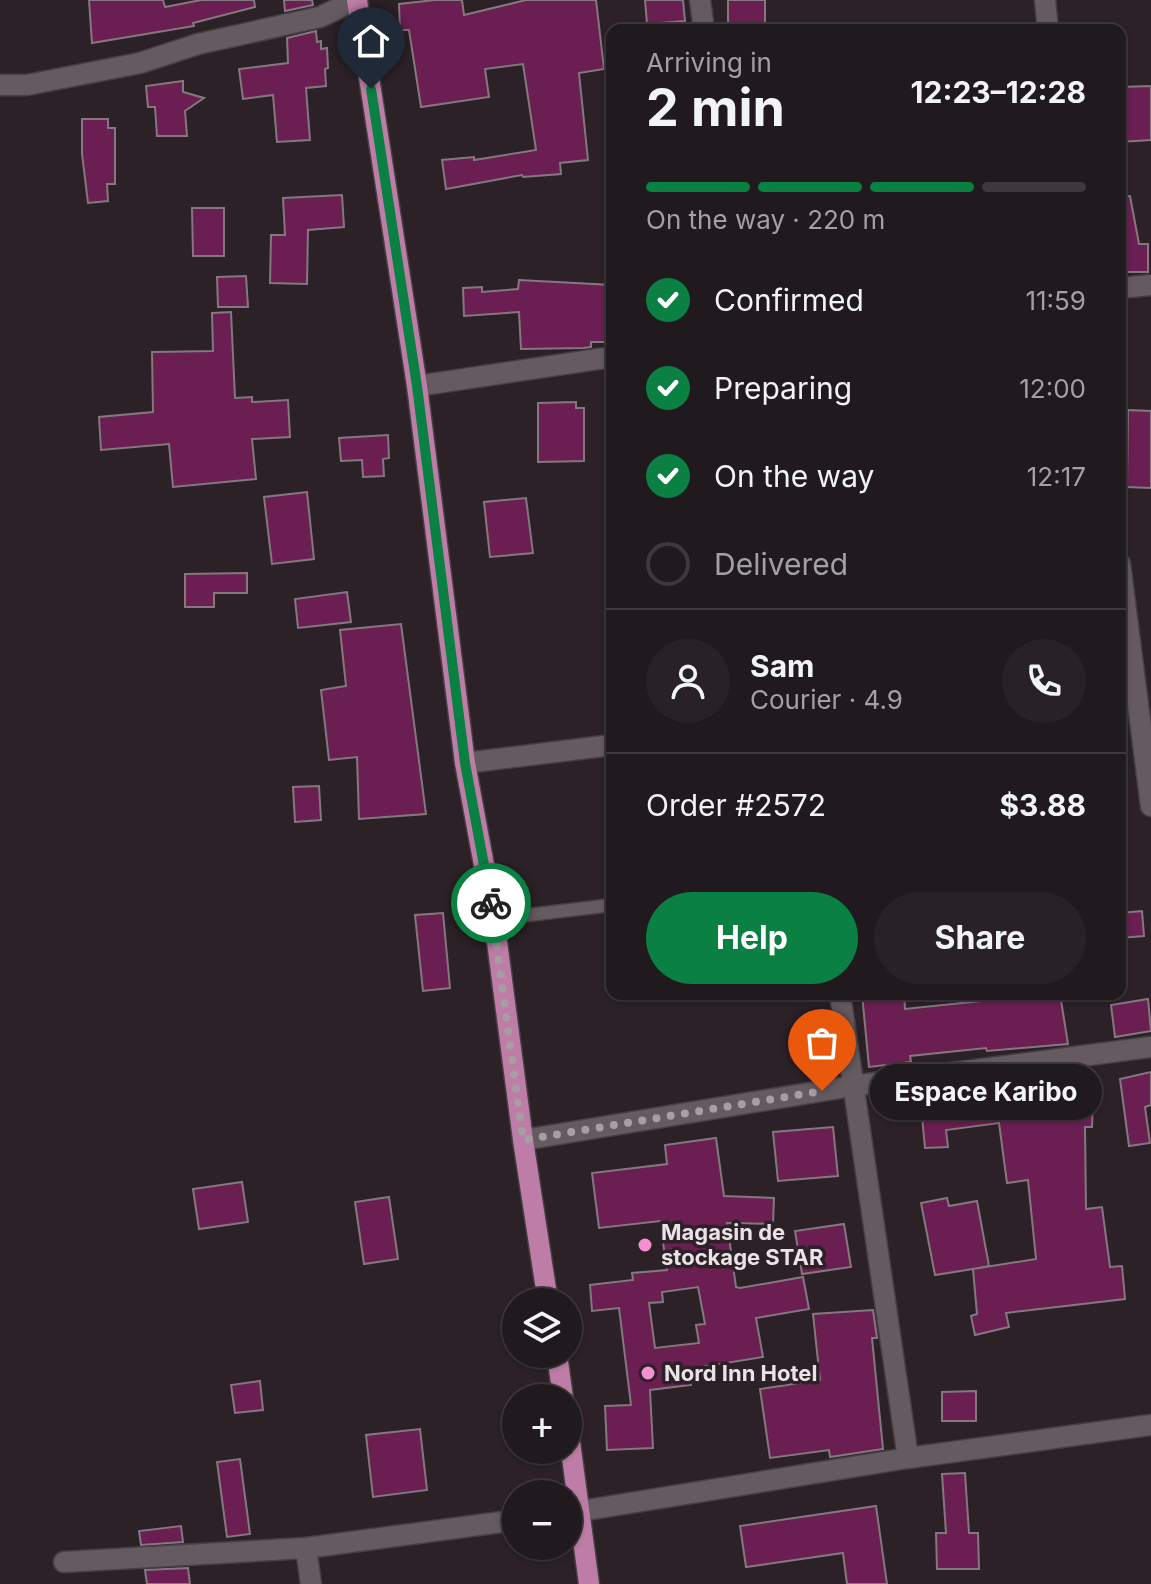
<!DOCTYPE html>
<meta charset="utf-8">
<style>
:root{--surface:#20191d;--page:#282226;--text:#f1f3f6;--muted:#a2a0a4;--line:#3d383b;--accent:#0b8043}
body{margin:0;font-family:Inter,sans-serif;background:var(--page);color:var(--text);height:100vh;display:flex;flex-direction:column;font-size:30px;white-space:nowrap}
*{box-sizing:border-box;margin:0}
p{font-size:26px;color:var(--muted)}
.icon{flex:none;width:44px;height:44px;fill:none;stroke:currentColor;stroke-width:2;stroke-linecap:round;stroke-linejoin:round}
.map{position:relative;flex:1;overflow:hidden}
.panel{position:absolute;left:606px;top:24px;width:520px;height:976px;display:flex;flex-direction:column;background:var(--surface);border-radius:16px;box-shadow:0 2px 6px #0004,0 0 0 2px var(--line)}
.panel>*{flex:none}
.controls{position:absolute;left:502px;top:1288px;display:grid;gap:16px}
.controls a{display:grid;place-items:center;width:80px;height:80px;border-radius:50%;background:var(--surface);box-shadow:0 2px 6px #0004,0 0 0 2px var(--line);font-size:40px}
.pin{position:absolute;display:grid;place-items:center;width:68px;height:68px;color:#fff;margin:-82px -34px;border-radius:50% 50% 50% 0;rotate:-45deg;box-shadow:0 0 8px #0007}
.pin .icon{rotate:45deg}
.courier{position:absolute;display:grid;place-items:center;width:80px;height:80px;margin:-40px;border:6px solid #0b8043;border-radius:50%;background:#fff;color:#222;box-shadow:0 2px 10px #0007}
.bubble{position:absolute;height:56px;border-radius:28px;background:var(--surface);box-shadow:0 2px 6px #0004,0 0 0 2px var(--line);font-size:26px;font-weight:700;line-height:56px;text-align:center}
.headline em{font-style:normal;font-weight:700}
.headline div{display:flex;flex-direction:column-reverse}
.headline{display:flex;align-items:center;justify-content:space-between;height:136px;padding:0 40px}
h1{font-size:52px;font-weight:700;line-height:60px}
.bar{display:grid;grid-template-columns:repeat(4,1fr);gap:12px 8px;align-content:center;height:96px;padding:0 40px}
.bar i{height:10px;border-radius:6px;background:var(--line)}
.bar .current{background:var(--accent)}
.bar p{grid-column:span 4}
.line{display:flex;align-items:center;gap:20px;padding:0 40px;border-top:2px solid var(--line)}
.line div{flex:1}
.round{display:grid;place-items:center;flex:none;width:84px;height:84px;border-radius:42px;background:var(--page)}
ol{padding:0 40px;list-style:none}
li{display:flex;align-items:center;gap:24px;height:88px}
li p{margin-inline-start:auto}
li .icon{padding:8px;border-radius:50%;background:var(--accent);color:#fff;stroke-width:4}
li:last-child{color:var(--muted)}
li i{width:44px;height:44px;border:4px solid var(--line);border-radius:50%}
.primary-button{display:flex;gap:16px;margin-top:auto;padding:16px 40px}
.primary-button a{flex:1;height:92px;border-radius:48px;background:var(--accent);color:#fff;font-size:32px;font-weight:700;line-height:92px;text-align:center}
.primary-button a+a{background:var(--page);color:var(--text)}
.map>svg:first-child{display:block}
.building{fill:#6a1e52;stroke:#83787e;stroke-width:2;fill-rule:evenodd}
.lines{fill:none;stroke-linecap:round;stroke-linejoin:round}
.lane-casing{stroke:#463f43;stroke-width:15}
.street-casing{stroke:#463f43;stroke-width:23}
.primary-casing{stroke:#463f43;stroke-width:23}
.lane{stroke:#655a60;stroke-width:12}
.street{stroke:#655a60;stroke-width:20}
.primary{stroke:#be7da6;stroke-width:20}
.done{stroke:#a69ea3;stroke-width:8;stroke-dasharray:0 14.4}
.route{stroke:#0b8043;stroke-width:10}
.poi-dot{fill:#f690d0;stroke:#2b2127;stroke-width:3}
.labels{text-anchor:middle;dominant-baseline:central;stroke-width:7;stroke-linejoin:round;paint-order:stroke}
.poi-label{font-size:22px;font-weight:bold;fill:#e9e2e6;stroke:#2b2127;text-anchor:start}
</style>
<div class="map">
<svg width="1151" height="1584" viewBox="0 0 1151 1584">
<rect width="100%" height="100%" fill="#2b2127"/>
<g class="building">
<path d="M89 0H163L165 7 201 0H254L255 7 193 23 194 26 92 43Z"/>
<path d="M284 0H312L313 5 285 11Z"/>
<path d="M435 0H462L464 15 526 0H596L604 69 579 73 588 160 560 163 561 174 523 177 522 175 446 189 442 160 474 157V160L536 150 523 64 485 69 489 97 421 107 409 30H400L399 4Z"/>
<path d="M645 0H683L685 21 647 24Z"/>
<rect x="728" y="0" width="37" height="30"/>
<path d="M316 31 317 42 321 41V49L327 48 328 68 325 69 326 86 306 88 310 140 277 142 273 95 243 99 239 69 288 63 287 38Z"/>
<path d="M183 81V92L204 98 185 111 187 136H157L155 107H148L146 86Z"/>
<path d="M1151 86V140L1120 142V87Z"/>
<path d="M82 119H108V128H115V184H107L108 201 88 203 82 154Z"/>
<path d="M342 195 344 227 308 230 307 284 270 283 271 235H285L283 198Z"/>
<path d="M1130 196 1139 244H1148V272H1120V197Z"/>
<path d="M192 208H224V256H193Z"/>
<path d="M246 276 248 307H218L217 277Z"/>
<path d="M519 280 612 285V342H591V347L584 348 521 349 519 312 464 316 463 288 482 287V292L518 289Z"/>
<path d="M231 312 235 398 252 397V402L288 400 290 437 252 439 256 479 173 487 169 444 101 450 99 417 153 412 152 352 213 351 212 313Z"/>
<path d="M576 402V408H584V461L538 462V403Z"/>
<path d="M1128 410 1151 411V488L1127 487Z"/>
<path d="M388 435 389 458 383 459 384 476 363 477 362 460 341 461 339 438Z"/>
<path d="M307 492 314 559 272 564 264 497Z"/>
<path d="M526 498 533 553 490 557 484 502Z"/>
<path d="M247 573V593H214V607H185V574Z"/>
<path d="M347 592 351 622 298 628 295 599Z"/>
<path d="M401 624 426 814 359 819 357 757 329 760 321 690 346 686 340 630Z"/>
<path d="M319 786 321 820 295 822 293 787Z"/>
<path d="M1142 911 1144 936 1120 938V913Z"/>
<path d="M443 913 450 988 423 991 415 915Z"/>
<path d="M862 994H904L905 1009 981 1001 980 994H1060L1068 1044 987 1051 986 1048 910 1056 911 1062 869 1067Z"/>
<path d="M1148 999 1151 1031 1115 1037 1111 1005Z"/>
<path d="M1151 1072V1105L1145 1107 1150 1143 1129 1146 1120 1079Z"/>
<path d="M1037 1084 1063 1085 1062 1098 1093 1099 1092 1127H1085L1086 1209 1102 1207 1110 1267 1122 1266 1125 1299 1006 1313 1009 1327 975 1335 971 1316 977 1314 973 1269 935 1275 921 1203 947 1198 949 1206 977 1201 989 1266 973 1269 1036 1259 1028 1180 1007 1183 999 1123 946 1130 948 1147 925 1148 921 1106 944 1104 945 1108 997 1101 996 1091 1036 1088Z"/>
<path d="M833 1127 838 1176 778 1181 773 1132Z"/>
<path d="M716 1138 724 1196 774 1198 773 1224 727 1223 736 1287 740 1288 803 1277 809 1309 756 1318 763 1357 689 1369 691 1385 650 1390 653 1448 607 1450 605 1406 631 1405 619 1308 592 1311 590 1285 633 1280 632 1273 667 1270 660 1221 599 1228 592 1173 667 1164 665 1145ZM698 1287 705 1324 696 1325 699 1343 655 1348 649 1303 663 1302 662 1292Z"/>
<path d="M242 1182 248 1222 199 1229 193 1189Z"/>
<path d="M389 1197 398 1259 364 1264 355 1202Z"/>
<path d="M844 1224 851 1267 802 1274 795 1231Z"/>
<path d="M873 1310 877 1338H872L883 1449 830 1457 829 1450 770 1458 760 1389 820 1380 813 1314Z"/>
<path d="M260 1381 263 1410 235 1413 231 1385Z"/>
<path d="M976 1391V1421H942V1392Z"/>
<path d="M420 1429 427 1490 373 1497 366 1435Z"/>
<path d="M240 1459 250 1534 227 1537 217 1462Z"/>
<path d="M965 1473 969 1533H978L979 1569H937L936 1533H946L942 1474Z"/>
<path d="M876 1506 887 1584H847L843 1553 746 1567 740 1526Z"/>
<path d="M181 1526 183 1542 141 1545 139 1531Z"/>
<path d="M188 1568 190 1584H147L145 1570Z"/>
</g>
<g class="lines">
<g class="lane-casing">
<path id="lane" d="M494 919 612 905"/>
</g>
<g class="street-casing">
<g id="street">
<path d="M700 0 704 30"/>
<path d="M1045 0 1048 30"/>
<path d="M0 85H27L140 63 198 44 320 17 356 0"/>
<path d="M1120 288 1151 285"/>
<path d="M417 386 612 357"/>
<path d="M1120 564 1151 806"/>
<path d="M465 763 612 745"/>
<path d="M840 994 908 1458"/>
<path d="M523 1140 852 1086 1151 1047"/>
<path d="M568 1513 908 1458 1151 1425"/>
<path d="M306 1548 311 1584"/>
<path d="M64 1562 306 1548 516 1520"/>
</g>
</g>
<g class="primary-casing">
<g id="primary">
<path d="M357 0 417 386 465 763 494 919 523 1140 548 1302"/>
<path d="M557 1354 563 1398"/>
<path d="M568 1427 589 1584"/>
</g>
</g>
<use href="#lane" class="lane"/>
<use href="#street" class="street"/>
<use href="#primary" class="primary"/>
</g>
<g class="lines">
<path class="done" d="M491 903 523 1140 822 1091"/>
<path class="route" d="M371 89 417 386 465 763 491 903"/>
</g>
<g class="poi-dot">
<circle cx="645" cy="1245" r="8"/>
<circle cx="648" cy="1373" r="8"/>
</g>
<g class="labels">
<g class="poi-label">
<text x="661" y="1232">Magasin de<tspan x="661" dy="25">stockage STAR</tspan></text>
<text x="664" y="1373">Nord Inn Hotel</text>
</g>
</g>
</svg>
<div class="controls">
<a><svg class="icon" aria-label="layers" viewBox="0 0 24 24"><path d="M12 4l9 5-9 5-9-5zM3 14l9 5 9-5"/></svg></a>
<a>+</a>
<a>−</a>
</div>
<div class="pin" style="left:822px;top:1091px;background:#ea580c"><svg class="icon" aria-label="bag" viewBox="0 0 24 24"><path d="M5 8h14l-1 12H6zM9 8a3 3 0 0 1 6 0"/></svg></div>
<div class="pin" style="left:371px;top:89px;background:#1f2937"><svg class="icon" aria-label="home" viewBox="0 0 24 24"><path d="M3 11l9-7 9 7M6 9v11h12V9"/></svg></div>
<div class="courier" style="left:491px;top:903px"><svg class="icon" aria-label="bike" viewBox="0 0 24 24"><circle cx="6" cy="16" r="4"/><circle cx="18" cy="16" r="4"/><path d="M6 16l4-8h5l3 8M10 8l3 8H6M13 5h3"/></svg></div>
<div class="bubble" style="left:870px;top:1064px;width:232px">Espace Karibo</div>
<section class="panel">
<div class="headline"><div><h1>2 min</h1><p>Arriving in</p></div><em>12:23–12:28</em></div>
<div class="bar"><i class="current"></i><i class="current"></i><i class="current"></i><i></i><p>On the way · 220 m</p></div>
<ol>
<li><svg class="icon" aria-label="check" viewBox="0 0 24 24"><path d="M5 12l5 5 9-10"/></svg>Confirmed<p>11:59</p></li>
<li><svg class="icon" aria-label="check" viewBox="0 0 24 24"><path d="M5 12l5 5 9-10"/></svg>Preparing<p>12:00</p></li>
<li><svg class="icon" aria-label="check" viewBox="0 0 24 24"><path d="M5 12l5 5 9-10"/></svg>On the way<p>12:17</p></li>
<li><i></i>Delivered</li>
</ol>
<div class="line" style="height:144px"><a class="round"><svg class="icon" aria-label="person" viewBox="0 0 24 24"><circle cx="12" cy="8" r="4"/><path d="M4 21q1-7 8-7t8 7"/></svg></a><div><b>Sam</b><p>Courier · 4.9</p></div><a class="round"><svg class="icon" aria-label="phone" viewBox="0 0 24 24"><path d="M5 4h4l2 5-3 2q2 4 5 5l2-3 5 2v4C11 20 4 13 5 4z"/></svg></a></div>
<div class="line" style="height:104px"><div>Order #2572</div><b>$3.88</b></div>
<div class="primary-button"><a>Help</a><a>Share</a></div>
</section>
</div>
